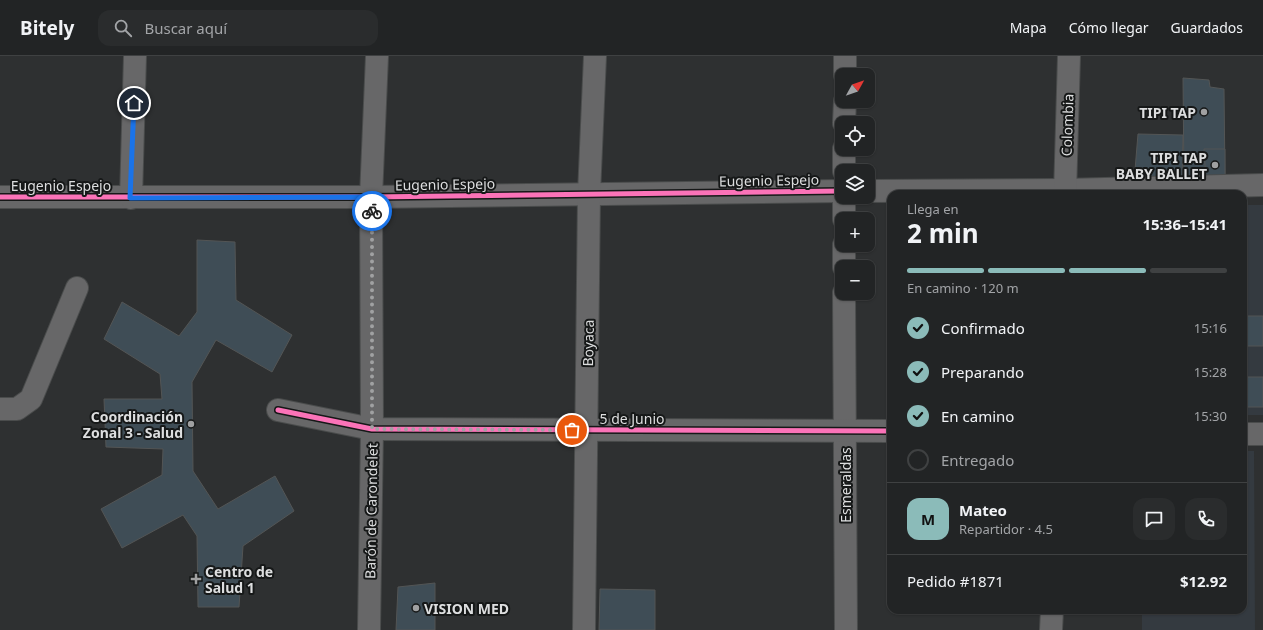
<!DOCTYPE html>
<html lang="es">
<meta charset="utf-8">
<style>
:root{--surface:#222425;--page:#2a2c2d;--text:#f1f3f6;--muted:#a2a4a7;--line:#3f4142;--accent:#8bbbb9}
body{margin:0;font-family:"Noto Sans",sans-serif;background:var(--page);color:var(--text);height:100vh;display:flex;flex-direction:column;font-size:15px;white-space:nowrap}
*{box-sizing:border-box;margin:0}
p{font-size:13px;color:var(--muted)}
.icon{flex:none;width:22px;height:22px;fill:none;stroke:currentColor;stroke-width:2;stroke-linecap:round;stroke-linejoin:round}
.map{position:relative;flex:1;overflow:hidden}
.side{position:absolute;left:887px;top:134px;width:360px;height:424px;display:flex;flex-direction:column;background:var(--surface);border-radius:12px;box-shadow:0 1px 3px #0004,0 0 0 1px var(--line)}
.side>*{flex:none}
.needle{width:26px;rotate:50deg}
.controls{position:absolute;left:835px;top:12px;display:grid;gap:8px}
.controls a{display:grid;place-items:center;width:40px;height:40px;border-radius:8px;background:var(--surface);box-shadow:0 1px 3px #0004,0 0 0 1px var(--line);font-size:20px}
.pin{position:absolute;display:grid;place-items:center;width:34px;height:34px;color:#fff;margin:-17px;border:2px solid #fff;border-radius:50%;box-shadow:0 1px 4px #0007}
.courier{position:absolute;display:grid;place-items:center;width:40px;height:40px;margin:-20px;border:3px solid #1a73e8;border-radius:50%;background:#fff;color:#222;box-shadow:0 1px 5px #0007}
.head em{font-style:normal;font-weight:700}
.head div{display:flex;flex-direction:column-reverse}
.head{display:flex;align-items:center;justify-content:space-between;height:68px;padding:0 20px}
h1{font-size:26px;font-weight:700;line-height:30px}
.bar{display:grid;grid-template-columns:repeat(4,1fr);gap:6px 4px;align-content:center;height:48px;padding:0 20px}
.bar i{height:5px;border-radius:3px;background:var(--line)}
.bar .current{background:var(--accent)}
.bar p{grid-column:span 4}
.line{display:flex;align-items:center;gap:10px;padding:0 20px;border-top:1px solid var(--line)}
.line div{flex:1}
.round{display:grid;place-items:center;flex:none;width:42px;height:42px;border-radius:12px;background:var(--page)}
ol{padding:0 20px;list-style:none}
li{display:flex;align-items:center;gap:12px;height:44px}
li p{margin-inline-start:auto}
li .icon{padding:4px;border-radius:50%;background:var(--accent);color:#111;stroke-width:4}
li:last-child{color:var(--muted)}
li i{width:22px;height:22px;border:2px solid var(--line);border-radius:50%}
header{display:flex;align-items:center;gap:24px;box-sizing:border-box;height:56px;padding:0 20px;background:var(--surface);border-bottom:1px solid var(--line)}
header strong{font-size:19px}
nav{display:flex;gap:22px;margin-inline-start:auto;font-size:14px}
.search{width:280px;height:36px;background:var(--page);display:flex;align-items:center;gap:10px;box-sizing:border-box;padding:0 14px;border-radius:12px;color:var(--muted);font-size:15px}
.map>svg:first-child{display:block}
.built{fill:#343a40}
.building{fill:#3f4d56;stroke:#535555}
.lines{fill:none;stroke-linecap:round;stroke-linejoin:round}
.minor-casing{stroke:#4a4c4c;stroke-width:24}
.minor{stroke:#676768;stroke-width:22}
.cycleway-casing{stroke:#161818;stroke-width:8}
.cycleway{stroke:#fb73b8;stroke-width:5}
.done{stroke:#a0a1a2;stroke-width:4;stroke-dasharray:0 7.2}
.route{stroke:#1a73e8;stroke-width:5}
.poi-dot{fill:#a0a1a2;stroke:#161818;stroke-width:1.5}
.labels{text-anchor:middle;dominant-baseline:central;stroke-width:4;stroke-linejoin:round;paint-order:stroke}
.poi-label{font-size:14px;font-weight:bold;fill:#dddedf;stroke:#161818;text-anchor:end}
.street-label{font-size:14px;fill:#dddedf;stroke:#161818}
</style>
<header>
<strong>Bitely</strong>
<div class="search"><svg class="icon" aria-label="search" viewBox="0 0 24 24"><circle cx="10" cy="10" r="6"/><path d="M15 15l6 6"/></svg>Buscar aquí</div>
<nav><a>Mapa</a><a>Cómo llegar</a><a>Guardados</a></nav>
</header>
<div class="map">
<svg width="1263" height="574" viewBox="0 0 1263 574">
<rect width="100%" height="100%" fill="#2e3031"/>
<g class="built">
<rect x="1243" y="149" width="20" height="210"/>
<path d="M1243 395H1254L1255 574H1142V554H1243Z"/>
</g>
<g class="building">
<path d="M1183 22 1209 24 1210 31 1224 33 1225 124 1184 125Z"/>
<path d="M1138 78 1183 79 1182 126H1134Z"/>
<path d="M1204 93H1225V124H1206Z"/>
<path d="M197 184 235 186 236 244 292 279 272 316 216 284 192 326 193 415 218 453 275 420 294 455 243 490 239 551H198L197 480 183 459 122 492 101 453 162 419 163 393 106 391 104 343H162L160 318 104 283 122 246 179 280 197 256Z"/>
<rect x="1243" y="260" width="20" height="30"/>
<rect x="1243" y="321" width="20" height="30"/>
<path d="M435 527V574H396L398 531Z"/>
<path d="M600 533 655 534V574H599Z"/>
</g>
<g class="lines">
<g class="minor-casing">
<g id="minor">
<path d="M845 19V0"/>
<path d="M844 67 845 45"/>
<path d="M844 115V93"/>
<path d="M868 135 1065 134 1263 129"/>
<path d="M1065 138 1069 0"/>
<path d="M0 141H371L842 135"/>
<path d="M844 141V163"/>
<path d="M131 142 135 0"/>
<path d="M844 189V211"/>
<path d="M844 237 846 574"/>
<path d="M0 353H17L31 343 77 232"/>
<path d="M278 354 372 373 891 375"/>
<path d="M1243 378H1263"/>
<path d="M369 574 372 373 371 141 377 0"/>
<path d="M584 574 589 138 595 0"/>
<path d="M1051 574 1052 554"/>
</g>
</g>
<use href="#minor" class="minor"/>
<g class="cycleway-casing">
<g id="cycleway">
<path d="M0 141H371L842 135"/>
<path d="M278 354 372 373 891 375"/>
</g>
</g>
<use href="#cycleway" class="cycleway"/>
</g>
<g class="lines">
<path class="done" d="M372 155V373L572 374"/>
<path class="route" d="M134 47 130 142 372 141V155"/>
</g>
<g class="poi-dot">
<circle cx="1204" cy="56" r="4"/>
<circle cx="1215" cy="109" r="4"/>
<circle cx="191" cy="368" r="4"/>
<path d="M194 517h4v4h4v4h-4v4h-4v-4h-4v-4h4z"/>
<circle cx="416" cy="552" r="4"/>
</g>
<g class="labels">
<g class="poi-label">
<text x="1196" y="56">TIPI TAP</text>
<text x="1207" y="101">TIPI TAP<tspan x="1207" dy="16">BABY BALLET</tspan></text>
<text x="183" y="360">Coordinación<tspan x="183" dy="16">Zonal 3 - Salud</tspan></text>
<text x="205" y="515" text-anchor="start">Centro de<tspan x="205" dy="16">Salud 1</tspan></text>
<text x="424" y="552" text-anchor="start">VISION MED</text>
</g>
<g class="street-label">
<text transform="translate(1067 69) rotate(-88)">Colombia</text>
<text transform="translate(769 124) rotate(-1)">Eugenio Espejo</text>
<text transform="translate(445 128) rotate(-1)">Eugenio Espejo</text>
<text x="61" y="129">Eugenio Espejo</text>
<text transform="translate(588 287) rotate(-89)">Boyaca</text>
<text x="632" y="362">5 de Junio</text>
<text transform="translate(845 429) rotate(-90)">Esmeraldas</text>
<text transform="translate(371 455) rotate(-89)">Barón de Carondelet</text>
</g>
</g>
</svg>
<div class="controls">
<a><svg class="needle" viewBox="-14 -14 28 28"><path d="M0-13l5 13h-10z" fill="#e53935"/><path d="M0 13l5-13h-10z" fill="#a2a4a7"/></svg></a>
<a><svg class="icon" aria-label="locate" viewBox="0 0 24 24"><circle cx="12" cy="12" r="6"/><path d="M12 2v4M12 18v4M2 12h4M18 12h4"/></svg></a>
<a><svg class="icon" aria-label="layers" viewBox="0 0 24 24"><path d="M12 4l9 5-9 5-9-5zM3 14l9 5 9-5"/></svg></a>
<a>+</a>
<a>−</a>
</div>
<div class="pin" style="left:572px;top:374px;background:#ea580c"><svg class="icon" aria-label="bag" viewBox="0 0 24 24"><path d="M5 8h14l-1 12H6zM9 8a3 3 0 0 1 6 0"/></svg></div>
<div class="pin" style="left:134px;top:47px;background:#1f2937"><svg class="icon" aria-label="home" viewBox="0 0 24 24"><path d="M3 11l9-7 9 7M6 9v11h12V9"/></svg></div>
<div class="courier" style="left:372px;top:155px"><svg class="icon" aria-label="bike" viewBox="0 0 24 24"><circle cx="6" cy="16" r="4"/><circle cx="18" cy="16" r="4"/><path d="M6 16l4-8h5l3 8M10 8l3 8H6M13 5h3"/></svg></div>
<section class="side">
<div class="head"><div><h1>2 min</h1><p>Llega en</p></div><em>15:36–15:41</em></div>
<div class="bar"><i class="current"></i><i class="current"></i><i class="current"></i><i></i><p>En camino · 120 m</p></div>
<ol>
<li><svg class="icon" aria-label="check" viewBox="0 0 24 24"><path d="M5 12l5 5 9-10"/></svg>Confirmado<p>15:16</p></li>
<li><svg class="icon" aria-label="check" viewBox="0 0 24 24"><path d="M5 12l5 5 9-10"/></svg>Preparando<p>15:28</p></li>
<li><svg class="icon" aria-label="check" viewBox="0 0 24 24"><path d="M5 12l5 5 9-10"/></svg>En camino<p>15:30</p></li>
<li><i></i>Entregado</li>
</ol>
<div class="line" style="height:72px"><b class="round" style="background:var(--accent);color:#111">M</b><div><b>Mateo</b><p>Repartidor · 4.5</p></div><a class="round"><svg class="icon" aria-label="chat" viewBox="0 0 24 24"><path d="M4 5h16v11H9l-5 4z"/></svg></a><a class="round"><svg class="icon" aria-label="phone" viewBox="0 0 24 24"><path d="M5 4h4l2 5-3 2q2 4 5 5l2-3 5 2v4C11 20 4 13 5 4z"/></svg></a></div>
<div class="line" style="height:52px"><div>Pedido #1871</div><b>$12.92</b></div>
</section>
</div>
